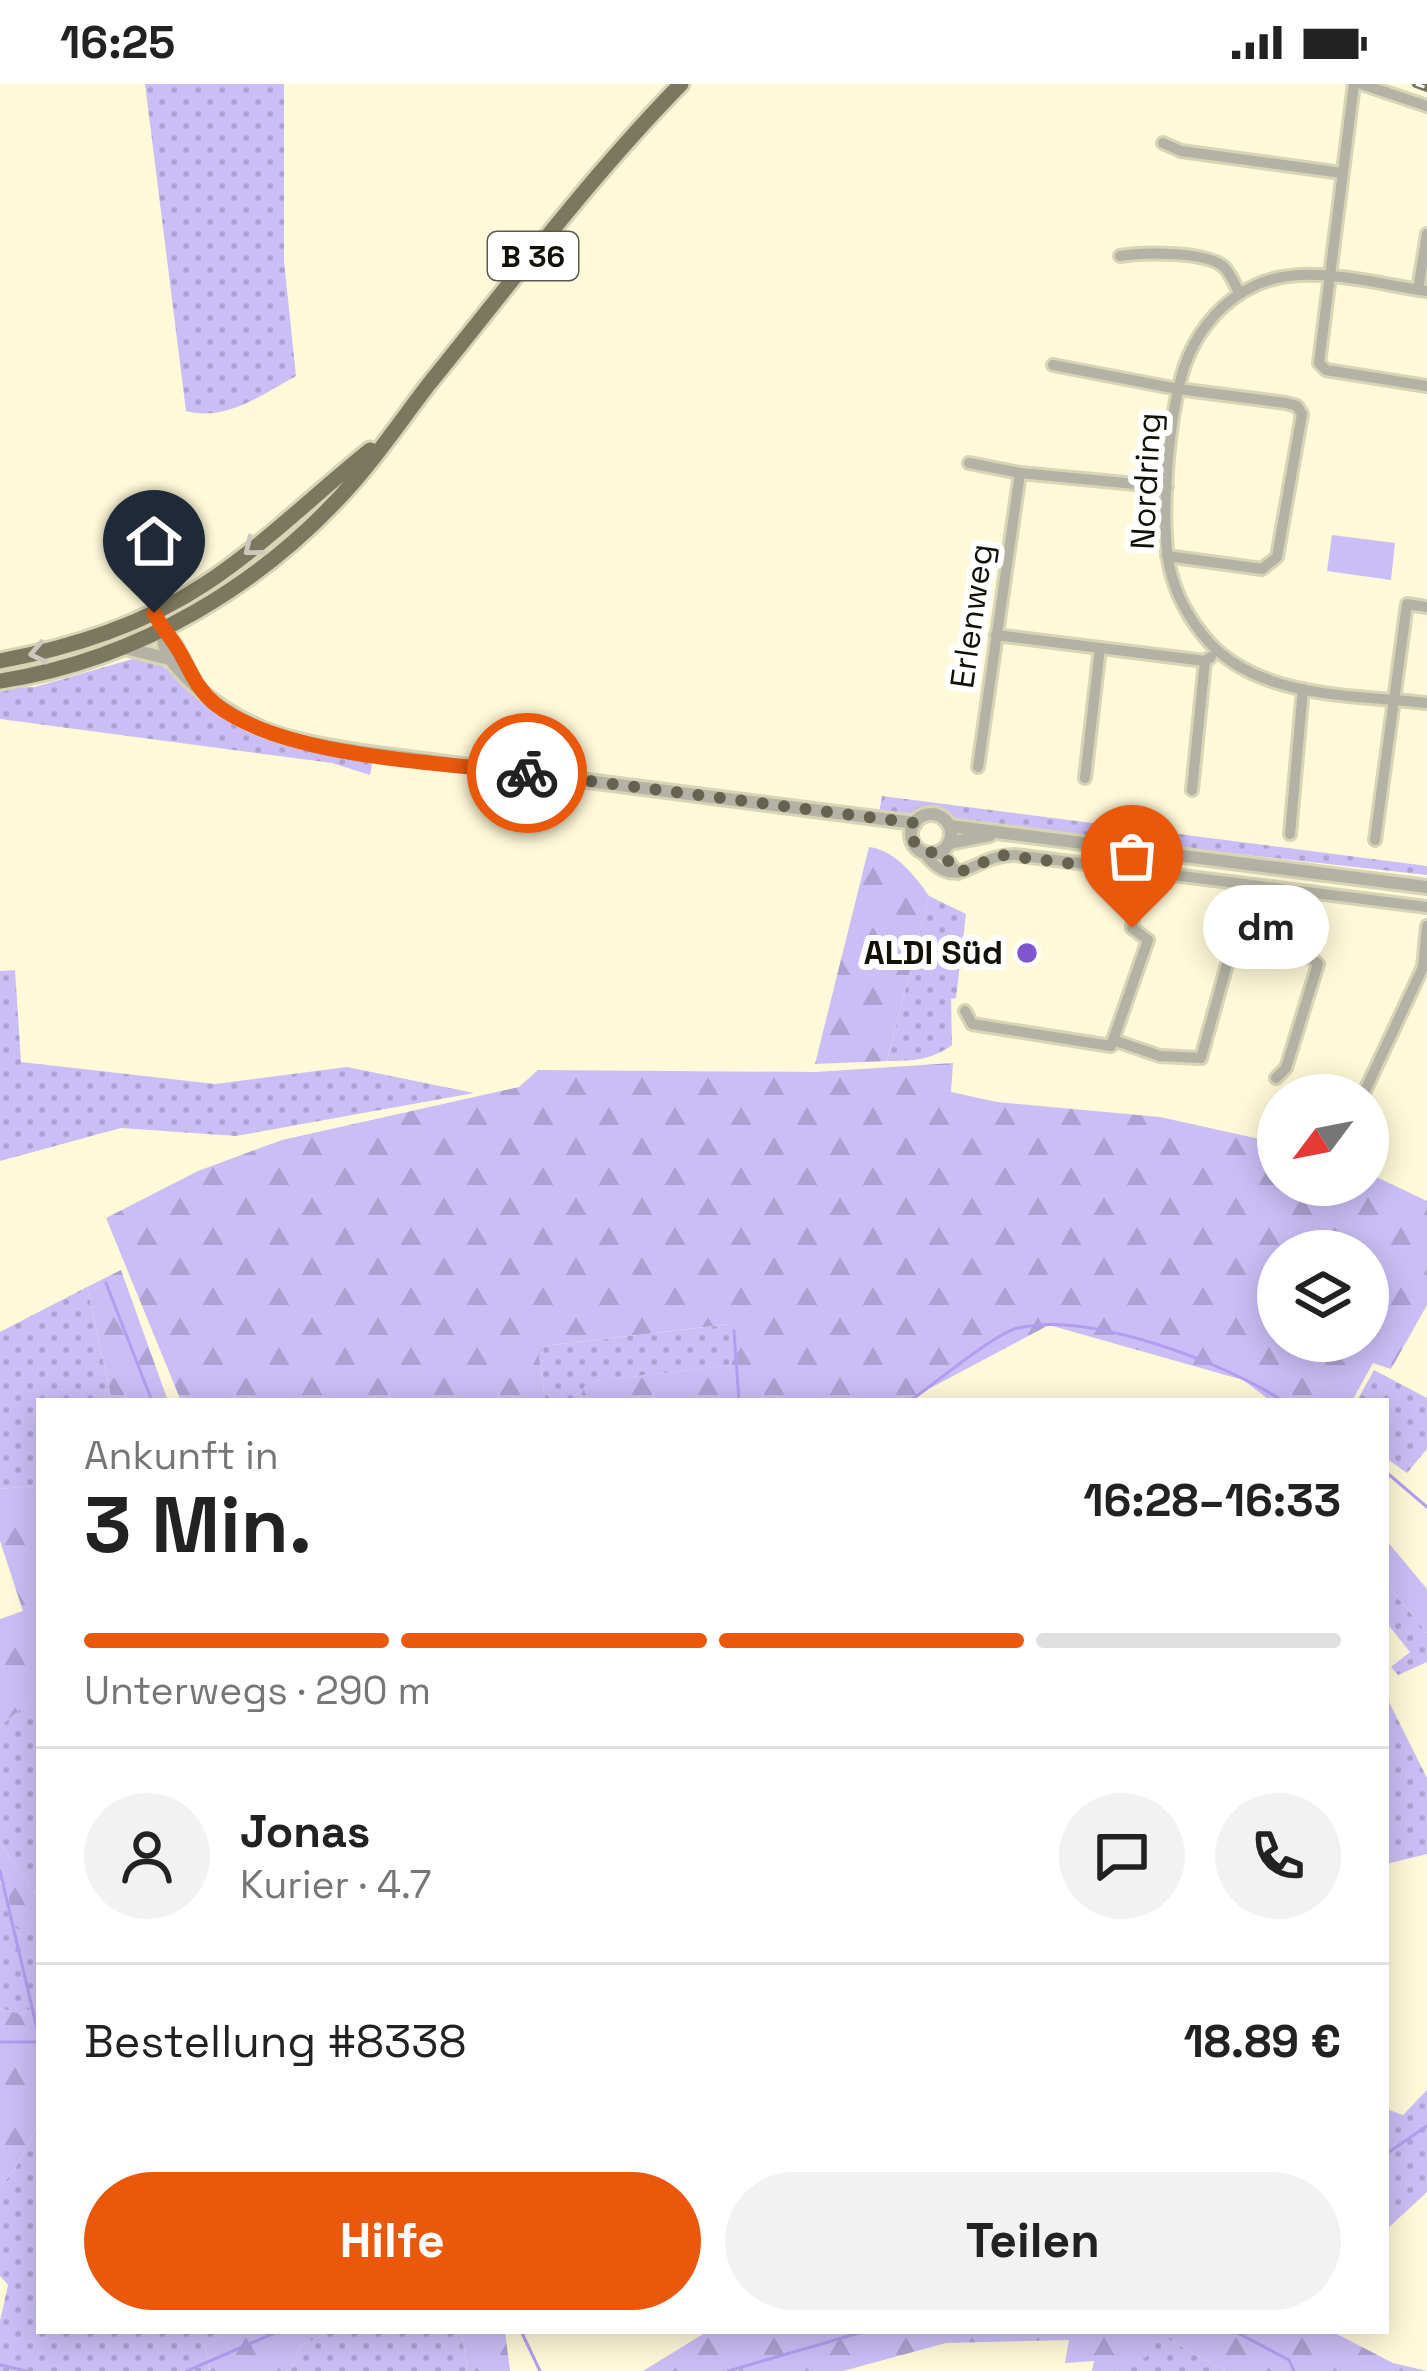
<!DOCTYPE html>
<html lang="de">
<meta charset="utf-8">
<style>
:root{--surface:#fff;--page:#f2f2f2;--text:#222;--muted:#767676;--line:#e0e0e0;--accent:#ea580c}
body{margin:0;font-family:"Space Grotesk",sans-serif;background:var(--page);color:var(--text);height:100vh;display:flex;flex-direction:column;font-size:45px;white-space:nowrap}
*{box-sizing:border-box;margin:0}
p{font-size:39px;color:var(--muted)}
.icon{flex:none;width:66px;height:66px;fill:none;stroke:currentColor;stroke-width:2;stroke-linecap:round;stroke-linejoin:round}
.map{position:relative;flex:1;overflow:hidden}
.panel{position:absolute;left:36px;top:1314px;width:1353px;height:936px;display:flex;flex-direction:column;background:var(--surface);border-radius:0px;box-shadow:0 6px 30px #0003}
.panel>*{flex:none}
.needle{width:78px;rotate:238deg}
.buttons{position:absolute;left:1257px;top:990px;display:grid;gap:24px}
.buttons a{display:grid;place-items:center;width:132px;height:132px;border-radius:50%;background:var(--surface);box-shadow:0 6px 30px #0003;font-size:60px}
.pin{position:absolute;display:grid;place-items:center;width:102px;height:102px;color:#fff;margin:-123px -51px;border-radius:50% 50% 50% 0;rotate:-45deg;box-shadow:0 0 12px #0007}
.pin .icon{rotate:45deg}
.courier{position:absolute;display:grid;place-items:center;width:120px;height:120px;margin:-60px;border:9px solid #ea580c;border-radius:50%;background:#fff;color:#222;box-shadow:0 3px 15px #0007}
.bubble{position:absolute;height:84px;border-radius:42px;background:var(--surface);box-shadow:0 6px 30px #0003;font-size:39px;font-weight:700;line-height:84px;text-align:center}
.summary em{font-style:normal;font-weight:700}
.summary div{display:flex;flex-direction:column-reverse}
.summary{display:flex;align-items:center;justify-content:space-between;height:204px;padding:0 48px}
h1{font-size:78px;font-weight:700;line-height:90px}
.bar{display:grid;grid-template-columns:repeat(4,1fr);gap:18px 12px;align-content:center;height:144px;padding:0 48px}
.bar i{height:15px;border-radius:9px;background:var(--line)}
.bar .selected{background:var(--accent)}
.bar p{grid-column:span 4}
.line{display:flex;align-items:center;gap:30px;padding:0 48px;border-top:3px solid var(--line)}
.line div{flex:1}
.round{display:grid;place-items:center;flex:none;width:126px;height:126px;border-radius:63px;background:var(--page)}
.cta{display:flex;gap:24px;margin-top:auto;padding:24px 48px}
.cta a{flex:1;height:138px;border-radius:72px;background:var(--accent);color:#fff;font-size:48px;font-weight:700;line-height:138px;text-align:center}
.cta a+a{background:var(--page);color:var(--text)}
.status{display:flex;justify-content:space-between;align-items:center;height:84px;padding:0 60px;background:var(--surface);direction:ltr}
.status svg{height:33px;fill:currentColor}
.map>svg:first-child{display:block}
.grass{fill:url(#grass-dots)}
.forest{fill:url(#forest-firs);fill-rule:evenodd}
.garden{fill:#cbbef7}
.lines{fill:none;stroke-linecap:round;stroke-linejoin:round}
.stream{stroke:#b39df0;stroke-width:3}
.minor-casing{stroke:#d8d4b6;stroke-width:16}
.tertiary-casing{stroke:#d8d4b6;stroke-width:18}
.primary-casing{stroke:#d8d4b6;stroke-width:21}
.minor{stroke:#b4b2a4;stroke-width:10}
.tertiary{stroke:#b4b2a4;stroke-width:12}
.primary{stroke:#7c785f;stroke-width:15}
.rail-casing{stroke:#76735f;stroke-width:8}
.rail{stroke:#fff;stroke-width:3;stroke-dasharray:9;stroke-linecap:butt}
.oneway{stroke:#cbc9bf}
.done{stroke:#656250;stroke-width:12;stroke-dasharray:0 21.6}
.route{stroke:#ea580c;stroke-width:15}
.poi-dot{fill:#7f56d0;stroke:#fff;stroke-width:4.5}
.labels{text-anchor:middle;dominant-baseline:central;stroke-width:12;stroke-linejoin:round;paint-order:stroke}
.shield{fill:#fff;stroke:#5a5851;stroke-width:3}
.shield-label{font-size:30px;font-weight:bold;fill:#131106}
.street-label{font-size:33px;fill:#131106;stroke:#fff}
.poi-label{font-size:33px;font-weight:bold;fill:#131106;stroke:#fff;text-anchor:end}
</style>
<div class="status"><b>16:25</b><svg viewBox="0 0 49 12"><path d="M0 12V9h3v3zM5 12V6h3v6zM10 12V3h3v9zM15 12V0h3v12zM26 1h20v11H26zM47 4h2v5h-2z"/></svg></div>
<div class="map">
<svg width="1427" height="2287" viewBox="0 0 1427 2287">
<defs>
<pattern id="grass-dots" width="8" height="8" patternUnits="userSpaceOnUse" patternTransform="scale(3)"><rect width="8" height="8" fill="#cbbef7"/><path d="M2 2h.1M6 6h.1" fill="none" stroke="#ada2d2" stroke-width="1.8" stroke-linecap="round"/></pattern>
<pattern id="forest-firs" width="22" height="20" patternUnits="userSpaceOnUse" patternTransform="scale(3)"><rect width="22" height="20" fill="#cbbef7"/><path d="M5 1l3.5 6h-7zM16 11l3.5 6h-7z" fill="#ada2d2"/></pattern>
</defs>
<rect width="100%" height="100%" fill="#fef9d8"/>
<g class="grass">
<path d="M145 0H284V177L296 292C263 310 225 338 186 327Z"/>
<path d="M143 572C175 584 191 611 218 631 264 664 319 668 373 676L370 691 332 679 0 635V604L35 603Z"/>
<path d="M882 712 1427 782V791L953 738 931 727 911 734 879 729Z"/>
<path d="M929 812 966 830 956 914 951 915 952 961C932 976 912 977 887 977Z"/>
<path d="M15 886 21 978 215 1000 347 983 474 1009 236 1052 121 1044 0 1077V887Z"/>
<path d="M87 1203 112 1317H39V1421L32 1402 0 1405V1248Z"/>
<path d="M731 1240 733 1281 587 1298 579 1317H545L539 1271 544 1262Z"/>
<path d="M1374 1286 1427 1314V1365L1407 1389 1386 1374V1317H1357Z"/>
<path d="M1386 1499 1427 1549V1578L1398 1591 1391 1583 1410 1568 1386 1538Z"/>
<path d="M1386 1612 1427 1694V1770L1386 1780Z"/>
<path d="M31 1617H39V1815L0 1759V1642Z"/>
<path d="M0 1798 26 1847 39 1834V1921L20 1930 0 1924Z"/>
<path d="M1427 2006V2108L1386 2146V2025L1403 2031Z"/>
<path d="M39 2039V2247H228L205 2263 210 2287H0V2237L8 2201 0 2192V2103L15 2085Z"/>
<path d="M333 2247H461L468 2287H290L301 2261Z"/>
<path d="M1151 2254H1166L1225 2287H1117L1119 2278Z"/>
</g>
<g class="forest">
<path d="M869 763C895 766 915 792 929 812L887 977 815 980Z"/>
<path d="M953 979 951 1008 997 1018 1160 1033 1278 1059V1101H1368V1089L1427 1117V1221L1391 1285 1373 1279 1352 1317H1271L1243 1296 1049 1241 906 1317H579L586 1298 732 1281 730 1240 544 1262 539 1271 545 1317H181L106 1134 198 1087 282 1056 519 1003 538 986 816 988ZM1278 1167H1368V1257H1278Z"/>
<path d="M121 1186 168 1317H112L87 1203Z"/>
<path d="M32 1402 39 1421V1617H31L0 1642V1535L23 1527 0 1457V1405Z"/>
<path d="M0 1759 39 1815V1834L26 1847 12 1840 9 1815 0 1797Z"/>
<path d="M39 1921V2039L15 2085 0 2103V1924L20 1930Z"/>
<path d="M228 2247H333L301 2261 290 2287H210L205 2263Z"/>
<path d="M461 2247H505L510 2287H468Z"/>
<path d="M708 2247H1331L1393 2279 1427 2287H1225L1166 2254H1151L1147 2273 1120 2278 1117 2287H1092L1094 2277 1065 2279 1069 2256 946 2259 843 2287H643Z"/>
</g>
<g class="garden">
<path d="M1332 451 1395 459 1391 496 1327 487Z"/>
<path d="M1386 1456 1427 1505V1549L1386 1499Z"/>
</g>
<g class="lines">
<g class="stream">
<path d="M106 1199 152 1317"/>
<path d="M734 1247 739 1317"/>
<path d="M910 1317C933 1301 995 1249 1018 1244 1089 1227 1223 1278 1283 1317"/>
<path d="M1386 1388 1427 1423"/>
<path d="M0 1787 39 1953"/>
<path d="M0 1958H39"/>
<path d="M1386 2070 1427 2042"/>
<path d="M521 2247 540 2287"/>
<path d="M1234 2247 1289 2276 1294 2287"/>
<path d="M0 2281 26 2287"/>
<path d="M187 2287 279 2247"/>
<path d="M728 2287 866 2247"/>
</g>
<g class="minor-casing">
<g id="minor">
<path d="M1354 0 1319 279 1326 286 1427 302"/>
<path d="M1361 0 1427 22"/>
<path d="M1163 59 1181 67 1342 89"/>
<path d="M1120 172C1143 168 1208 167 1225 184 1231 191 1236 203 1240 210"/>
<path d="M1418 206 1427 150"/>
<path d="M1427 207C1375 200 1305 178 1256 201 1225 215 1201 242 1188 273 1169 317 1158 443 1171 489 1178 517 1196 547 1218 567 1272 615 1359 611 1427 619"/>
<path d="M1053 281 1178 305 1286 319 1297 322 1302 330 1277 473 1262 485 1167 472"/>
<path d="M969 379 1020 389 1167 403"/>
<path d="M996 551 1205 577"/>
<path d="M978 683 1020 389"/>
<path d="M1085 694 1100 564"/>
<path d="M1192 706 1205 577 1211 573"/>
<path d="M1290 750 1303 605"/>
<path d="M1375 756 1407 520 1427 523"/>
<path d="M940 767 958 789"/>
<path d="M923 768C957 813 972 770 1015 771L1427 823"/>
<path d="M965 927 972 940 1111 962 1148 856 1132 844 1139 788"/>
<path d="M1113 956 1160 972 1201 974 1249 801"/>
<path d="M1276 994 1286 984 1318 880 1303 866 1310 809"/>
<path d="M1363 1011 1423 883 1427 842"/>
</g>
</g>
<g class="tertiary-casing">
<g id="tertiary">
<path d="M162 546C162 571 178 586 195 602 249 649 294 657 362 668L915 739"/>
<path d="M163 547 176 562 193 595"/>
<path d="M125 564 169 575"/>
<circle cx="931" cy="750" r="20"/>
<path d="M950 742 1427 803"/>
<path d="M949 759 990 751"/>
</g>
</g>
<g class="primary-casing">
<g id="primary">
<path d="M0 577C73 563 143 541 205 500 264 461 315 410 370 366"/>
<path d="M0 597C138 576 266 500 357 394 383 364 405 331 429 300 511 199 590 93 681 0"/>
</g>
</g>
<use href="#minor" class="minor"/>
<use href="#tertiary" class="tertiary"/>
<use href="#primary" class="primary"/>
<g class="rail-casing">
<path id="rail" d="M1416 0 1427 4"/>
</g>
<use href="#rail" class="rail"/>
</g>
<defs><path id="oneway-chevron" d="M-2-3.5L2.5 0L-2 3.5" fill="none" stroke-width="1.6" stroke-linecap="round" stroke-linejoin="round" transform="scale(3)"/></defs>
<g class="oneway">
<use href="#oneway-chevron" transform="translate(252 464) rotate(141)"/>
<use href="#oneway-chevron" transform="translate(38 569) rotate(168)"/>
</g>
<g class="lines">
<path class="done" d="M527 689 915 739C907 758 920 773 940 767L958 789 1001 771 1139 788 1132 844"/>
<path class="route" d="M154 529C161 543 171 553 179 567 191 587 196 604 215 620 283 674 440 678 527 689"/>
</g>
<circle class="poi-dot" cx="1027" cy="869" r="12"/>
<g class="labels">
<rect class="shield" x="488" y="148" width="90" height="48" rx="9"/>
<g class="shield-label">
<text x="533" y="172">B 36</text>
</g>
<g class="street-label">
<text transform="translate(1146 397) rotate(-87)">Nordring</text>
<text transform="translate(972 532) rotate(-82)">Erlenweg</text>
</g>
<g class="poi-label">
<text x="1003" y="869">ALDI Süd</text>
</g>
</g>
</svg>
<div class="buttons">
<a><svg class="needle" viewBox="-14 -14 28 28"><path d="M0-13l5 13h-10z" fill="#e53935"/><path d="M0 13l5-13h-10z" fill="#767676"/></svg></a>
<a><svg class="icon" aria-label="layers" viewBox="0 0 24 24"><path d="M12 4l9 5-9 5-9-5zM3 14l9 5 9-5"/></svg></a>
</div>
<div class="pin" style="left:1132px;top:844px;background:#ea580c"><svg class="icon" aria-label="bag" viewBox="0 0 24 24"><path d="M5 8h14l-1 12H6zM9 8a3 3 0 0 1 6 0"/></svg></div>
<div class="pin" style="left:154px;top:529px;background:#1f2937"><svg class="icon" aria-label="home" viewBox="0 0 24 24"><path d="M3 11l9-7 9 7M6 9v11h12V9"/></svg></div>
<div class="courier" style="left:527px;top:689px"><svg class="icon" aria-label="bike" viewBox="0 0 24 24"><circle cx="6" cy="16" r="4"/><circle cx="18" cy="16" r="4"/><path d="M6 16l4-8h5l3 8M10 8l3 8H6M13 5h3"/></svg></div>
<div class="bubble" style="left:1203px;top:801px;width:126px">dm</div>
<section class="panel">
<div class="summary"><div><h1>3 Min.</h1><p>Ankunft in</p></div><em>16:28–16:33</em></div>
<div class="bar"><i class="selected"></i><i class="selected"></i><i class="selected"></i><i></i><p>Unterwegs · 290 m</p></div>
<div class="line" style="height:216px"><a class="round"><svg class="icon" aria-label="person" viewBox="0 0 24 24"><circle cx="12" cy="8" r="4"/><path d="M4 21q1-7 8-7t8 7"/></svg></a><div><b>Jonas</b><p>Kurier · 4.7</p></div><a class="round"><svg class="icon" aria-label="chat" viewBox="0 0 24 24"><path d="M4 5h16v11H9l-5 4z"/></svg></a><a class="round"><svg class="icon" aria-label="phone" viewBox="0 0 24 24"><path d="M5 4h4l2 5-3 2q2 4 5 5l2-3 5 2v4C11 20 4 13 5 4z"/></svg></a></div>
<div class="line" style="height:156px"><div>Bestellung #8338</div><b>18.89 €</b></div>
<div class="cta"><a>Hilfe</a><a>Teilen</a></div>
</section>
</div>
